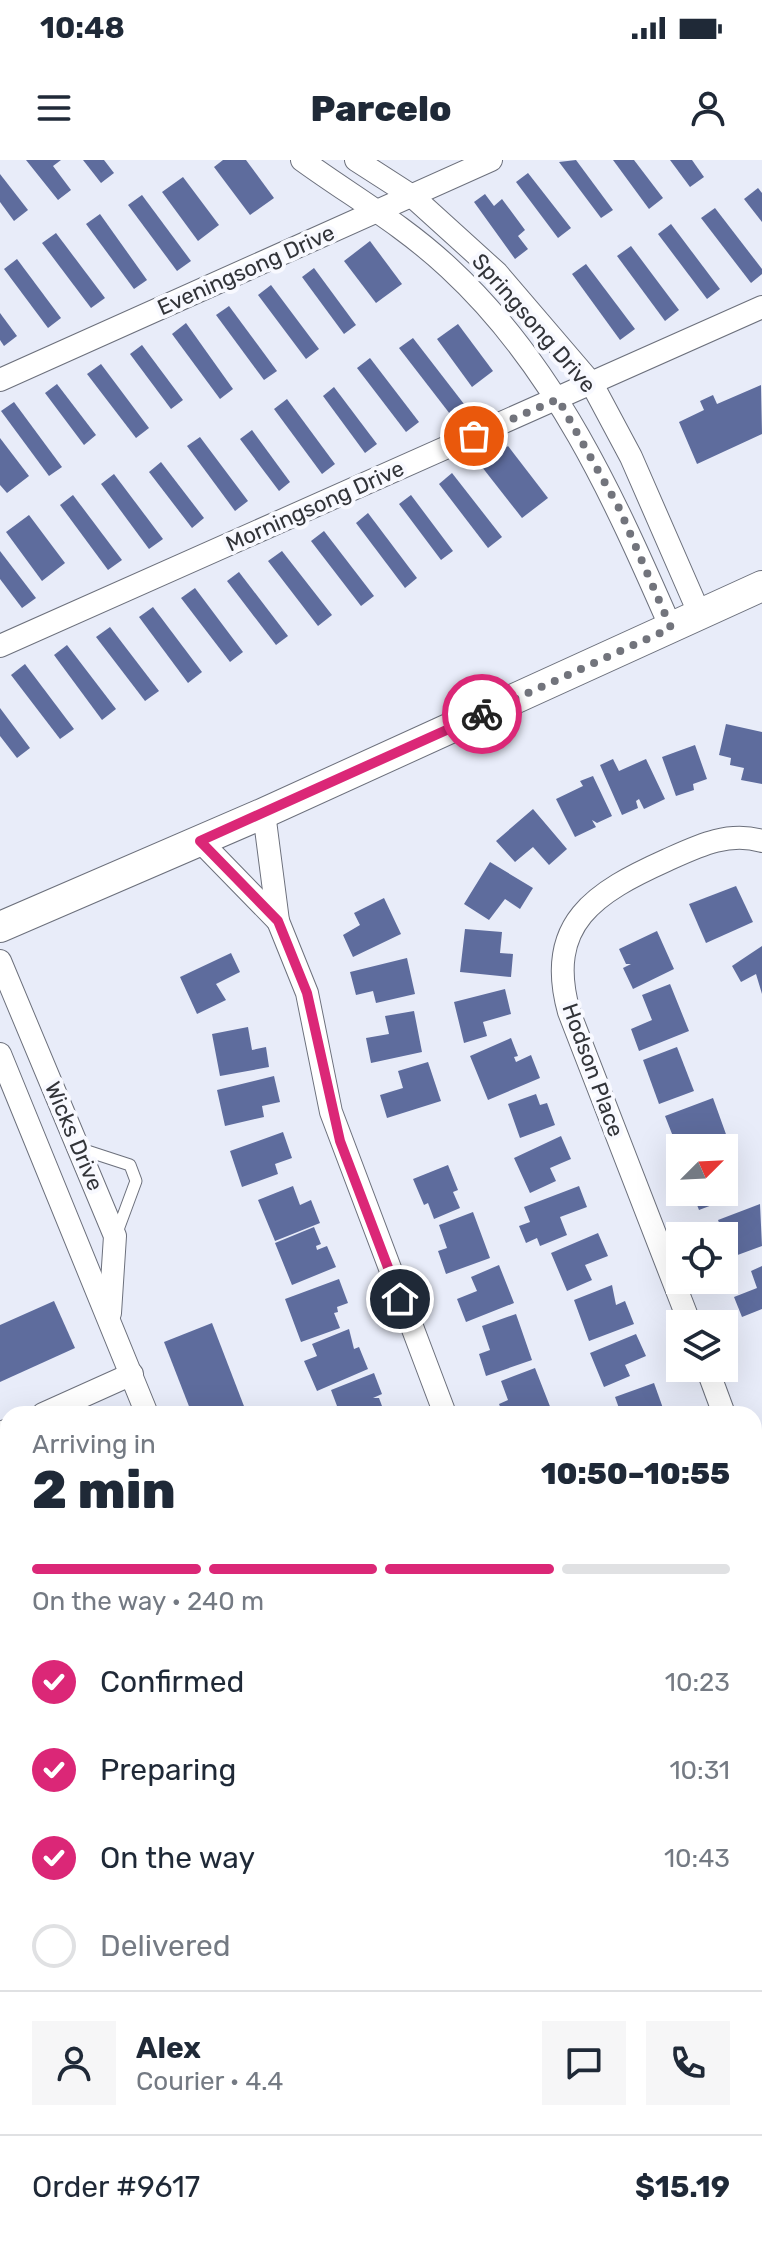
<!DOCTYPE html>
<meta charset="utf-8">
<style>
:root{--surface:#fff;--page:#f6f6f7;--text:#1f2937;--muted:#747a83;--line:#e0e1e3;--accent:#db2777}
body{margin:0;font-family:Rubik,sans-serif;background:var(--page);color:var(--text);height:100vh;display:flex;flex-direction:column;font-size:30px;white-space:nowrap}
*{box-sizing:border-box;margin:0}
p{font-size:26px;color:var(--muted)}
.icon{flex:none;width:44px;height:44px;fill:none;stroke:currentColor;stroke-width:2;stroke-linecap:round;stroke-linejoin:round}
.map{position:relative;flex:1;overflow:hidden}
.details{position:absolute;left:0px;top:1246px;width:762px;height:850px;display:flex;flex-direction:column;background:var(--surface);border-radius:24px 24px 0 0;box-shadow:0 8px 32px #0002}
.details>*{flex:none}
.needle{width:52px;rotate:66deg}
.fabs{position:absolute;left:666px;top:974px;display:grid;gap:16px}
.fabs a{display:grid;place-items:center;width:72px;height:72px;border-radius:0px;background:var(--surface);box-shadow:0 8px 32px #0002;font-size:40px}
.pin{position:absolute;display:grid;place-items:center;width:68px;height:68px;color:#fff;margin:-34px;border:4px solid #fff;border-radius:50%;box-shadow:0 2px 8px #0007}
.courier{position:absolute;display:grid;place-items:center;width:80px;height:80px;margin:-40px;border:6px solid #db2777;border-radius:50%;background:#fff;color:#222;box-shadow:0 2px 10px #0007}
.summary em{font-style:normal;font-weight:800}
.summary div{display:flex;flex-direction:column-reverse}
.summary{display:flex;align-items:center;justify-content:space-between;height:136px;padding:0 32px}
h1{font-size:52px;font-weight:800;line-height:60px}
.bar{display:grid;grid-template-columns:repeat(4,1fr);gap:12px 8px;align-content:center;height:96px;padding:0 32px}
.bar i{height:10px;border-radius:6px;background:var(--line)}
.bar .selected{background:var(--accent)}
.bar p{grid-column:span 4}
.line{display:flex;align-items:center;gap:20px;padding:0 32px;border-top:2px solid var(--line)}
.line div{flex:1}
.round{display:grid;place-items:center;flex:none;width:84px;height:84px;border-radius:0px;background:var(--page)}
ol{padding:0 32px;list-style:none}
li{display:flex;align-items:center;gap:24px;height:88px}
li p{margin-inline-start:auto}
li .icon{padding:8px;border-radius:50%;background:var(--accent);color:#fff;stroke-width:4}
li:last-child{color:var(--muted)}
li i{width:44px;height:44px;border:4px solid var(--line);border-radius:50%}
.status{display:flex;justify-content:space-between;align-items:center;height:56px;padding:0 40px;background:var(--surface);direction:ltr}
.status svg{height:22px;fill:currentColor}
header{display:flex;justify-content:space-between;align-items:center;height:104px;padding:0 32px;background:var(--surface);font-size:36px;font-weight:800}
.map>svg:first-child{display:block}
.water{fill:#7d8cbf}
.building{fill:#5e6c9d}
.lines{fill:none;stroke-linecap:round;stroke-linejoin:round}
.lane-casing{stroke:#6c707c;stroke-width:13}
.street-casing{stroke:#6c707c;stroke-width:24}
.secondary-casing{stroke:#6c707c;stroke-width:32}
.lane{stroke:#fff;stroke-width:11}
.street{stroke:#fff;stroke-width:22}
.secondary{stroke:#fff;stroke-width:30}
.done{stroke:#72747c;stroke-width:8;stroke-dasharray:0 14.4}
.route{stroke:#db2777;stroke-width:10}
.labels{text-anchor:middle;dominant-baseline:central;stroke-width:8;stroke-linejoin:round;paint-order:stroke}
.street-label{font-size:22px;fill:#323439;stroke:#f8f9ff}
</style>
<div class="status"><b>10:48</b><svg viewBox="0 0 49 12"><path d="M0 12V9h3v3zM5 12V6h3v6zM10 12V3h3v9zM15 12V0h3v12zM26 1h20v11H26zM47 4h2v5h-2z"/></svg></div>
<header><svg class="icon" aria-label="menu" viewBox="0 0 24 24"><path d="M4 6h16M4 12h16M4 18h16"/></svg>Parcelo<svg class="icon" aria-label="person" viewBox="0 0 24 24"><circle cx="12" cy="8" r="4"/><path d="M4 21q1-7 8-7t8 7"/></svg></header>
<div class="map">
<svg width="762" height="2095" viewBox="0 0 762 2095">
<rect width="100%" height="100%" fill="#e8ecf9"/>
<path class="water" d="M754 1951 762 1956V2095H692L689 2088H754Z"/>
<g class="building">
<path d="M26 0H61L53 6 71 30 58 40Z"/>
<path d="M83 0H104L114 13 101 23Z"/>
<path d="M223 0H246L274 38 250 55 214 7Z"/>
<path d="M576 0 613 50 601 58 559 2Z"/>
<path d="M613 0H634L663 38 649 49Z"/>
<path d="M670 0H692L704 17 690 27Z"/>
<path d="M528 13 571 68 558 78 516 22Z"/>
<path d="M0 14 28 50 14 61 0 42Z"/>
<path d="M183 17 219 65 198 81 162 32Z"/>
<path d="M758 28 762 33V62L744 39Z"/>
<path d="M485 34 494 46 502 39 525 70 518 76 528 89 515 99 474 42Z"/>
<path d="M142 35 191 101 177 111 128 45Z"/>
<path d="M715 48 762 109V114L751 123 701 58Z"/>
<path d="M100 54 147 120 134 129 86 64Z"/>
<path d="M671 64 720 129 707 139 658 74Z"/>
<path d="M56 73 105 138 91 148 42 83Z"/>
<path d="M370 81 402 124 376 143 344 101Z"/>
<path d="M631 86 679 150 665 161 617 96Z"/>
<path d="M17 99 61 158 48 168 4 109Z"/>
<path d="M586 104 635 169 620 180 572 114Z"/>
<path d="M314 108 356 165 344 174 302 117Z"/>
<path d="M271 125 319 189 306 199 258 135Z"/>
<path d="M229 146 277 211 264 220 216 155Z"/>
<path d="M0 153 17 176 4 186 0 180Z"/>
<path d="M186 163 233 229 220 239 172 174Z"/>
<path d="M458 164 493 211 472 227 437 179Z"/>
<path d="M413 178 464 244 450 254 399 188Z"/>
<path d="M142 185 183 240 171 249 130 194Z"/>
<path d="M370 198 419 262 406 272 357 208Z"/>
<path d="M101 204 149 268 136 278 87 214Z"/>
<path d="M57 224 96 275 84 285 45 233Z"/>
<path d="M761 225 762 274 697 304 679 262 704 250 700 241 713 235 717 244Z"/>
<path d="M334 227 377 284 365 293 323 236Z"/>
<path d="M287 239 335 304 322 314 274 249Z"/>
<path d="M14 242 62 307 49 316 1 251Z"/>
<path d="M252 270 290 322 279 331 240 279Z"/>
<path d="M200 277 248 341 235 351 187 286Z"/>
<path d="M0 278 29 316 7 333 0 325Z"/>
<path d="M508 286 548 338 522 358 482 307Z"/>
<path d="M161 302 204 358 192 368 149 312Z"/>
<path d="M452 313 502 377 488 388 439 324Z"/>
<path d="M114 314 163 379 149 389 101 324Z"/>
<path d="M73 335 122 400 108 410 60 345Z"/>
<path d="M411 335 453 391 441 400 399 344Z"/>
<path d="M368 353 417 418 405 428 356 363Z"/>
<path d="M29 355 65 403 42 421 6 372Z"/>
<path d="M324 371 374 436 361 446 311 381Z"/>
<path d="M0 391 36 438 22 448 0 419Z"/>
<path d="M282 391 332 455 318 466 268 401Z"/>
<path d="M239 412 288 476 276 485 227 421Z"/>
<path d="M195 428 243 492 230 502 181 438Z"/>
<path d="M153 447 202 512 188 523 139 457Z"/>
<path d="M110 467 159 531 145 541 96 477Z"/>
<path d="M67 485 116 549 102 560 54 495Z"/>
<path d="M25 504 74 569 60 579 11 515Z"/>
<path d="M0 548 30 588 17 598 0 576Z"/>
<path d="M726 564 762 572V624L741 620 744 608 730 605 731 598 719 595Z"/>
<path d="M695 585 707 619 693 624 694 630 676 636 662 597Z"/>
<path d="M613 599 619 611 646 599 665 639 644 649 639 639 636 641 638 648 622 655 600 605Z"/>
<path d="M593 616 612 656 597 663 592 660 596 667 575 677 556 639 583 626 580 621Z"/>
<path d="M533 649 567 689 549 705 533 687 515 702 496 681Z"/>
<path d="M490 702 533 728 520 749 505 739 489 760 464 744Z"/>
<path d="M736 726 753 762 706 783 689 744Z"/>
<path d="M384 738 401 774 353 797 343 775 360 765 354 753Z"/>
<path d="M465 769 502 772 500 793 513 794 511 817 460 812Z"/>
<path d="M657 771 674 809 633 829 623 808 631 804H626L619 789Z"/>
<path d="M762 786V834L756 814 741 822 732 806Z"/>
<path d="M231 793 240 812 216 824 226 840 197 854 180 817Z"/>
<path d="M407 798 415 834 376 843 373 831 356 835 350 812Z"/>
<path d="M670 824 689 871 639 891 631 869 652 860 642 835Z"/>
<path d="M505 829 511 854 483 862 487 876 464 883 454 842Z"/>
<path d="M414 851 422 892 371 903 366 878 389 874 385 856Z"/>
<path d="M248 867 252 890 266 887 269 907 220 916 212 874Z"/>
<path d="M511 878 518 896 514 897 516 902 531 895 540 918 488 940 470 896Z"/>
<path d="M677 887 694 931 659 944 643 900Z"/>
<path d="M428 902 441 941 387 958 380 935 403 928 398 911Z"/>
<path d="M274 916 280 942 262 946 264 957 225 966 217 930Z"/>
<path d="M536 934 540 945 547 943 555 965 520 978 508 944Z"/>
<path d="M713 938 727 977 698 988H682L678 977 674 979 665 956Z"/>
<path d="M283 972 292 998 275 1004 278 1014 242 1027 230 991Z"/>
<path d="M561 976 571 999 550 1008 556 1021 530 1033 514 998Z"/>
<path d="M448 1005 458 1030 453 1032 460 1048 434 1059 428 1043 424 1045 413 1019Z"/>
<path d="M724 1015 733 1037 699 1050 692 1032H724Z"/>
<path d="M293 1026 300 1045 311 1040 320 1063 275 1081 258 1040Z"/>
<path d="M579 1026 587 1047 560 1057 567 1075 540 1086 537 1078 526 1083 519 1066 530 1062 524 1047Z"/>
<path d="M760 1044 762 1086 724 1100 725 1078 718 1060Z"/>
<path d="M473 1052 490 1098 446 1114 438 1091 447 1088 439 1065Z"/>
<path d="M314 1067 321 1084 316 1086 317 1090 327 1086 336 1107 292 1125 275 1083Z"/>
<path d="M598 1073 608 1096 585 1105 592 1120 567 1131 551 1093Z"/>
<path d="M499 1105 514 1143 466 1162 457 1139 477 1131 471 1117Z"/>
<path d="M762 1106V1149L742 1157 734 1137 757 1128 751 1111Z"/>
<path d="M339 1119 348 1143 337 1147 338 1152 334 1153 340 1168 301 1182 285 1139Z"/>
<path d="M612 1125 616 1145 625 1141 634 1164 589 1181 574 1140Z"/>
<path d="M54 1141 75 1188 0 1222V1165Z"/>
<path d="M516 1154 532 1200 486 1216 479 1194 490 1190 482 1166Z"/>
<path d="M212 1163 247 1254H192L164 1182Z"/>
<path d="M349 1169 354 1189 359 1187 368 1209 317 1231 304 1201 317 1196 312 1184Z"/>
<path d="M636 1174 646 1196 625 1205 630 1216 604 1227 590 1193Z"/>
<path d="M535 1208 551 1249 538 1254H503L499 1244 508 1240 501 1221Z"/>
<path d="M374 1213 382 1234 373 1238H379L385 1254H340L331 1230Z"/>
<path d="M654 1223 664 1251 621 1254 615 1237Z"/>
<path d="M762 1371V1407L754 1387V1374Z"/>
<path d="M0 1469 8 1487V1560L0 1564Z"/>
<path d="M762 1478V1519L754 1512V1487Z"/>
<path d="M762 1556V1604L754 1605V1558Z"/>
</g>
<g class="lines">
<g class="lane-casing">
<path id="lane" d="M81 989 130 1005 136 1021 116 1075"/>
</g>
<g class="street-casing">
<g id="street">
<path d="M302 0C353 37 402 64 449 108 556 207 614 338 671 468"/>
<path d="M356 0 412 36 497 113 592 224 631 297 700 455"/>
<path d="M0 220 491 0"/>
<path d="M0 486 762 147"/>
<path d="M264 653 278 761 307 833 331 952 445 1254"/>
<path d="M200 681 278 761"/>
<path d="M0 801 115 1076 110 1153"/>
<path d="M0 894 147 1254"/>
<path d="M690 1164 569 852C544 763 596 732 667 700 698 686 728 671 762 681"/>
<path d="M707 1208 724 1254"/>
<path d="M43 1254 132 1214"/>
<path d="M0 1273 8 1270"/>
<path d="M754 1296 762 1292"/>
<path d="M754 1801 762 1806"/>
<path d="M0 1956 8 1962"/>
<path d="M241 2088 274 2091 309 2088"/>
</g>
</g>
<g class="secondary-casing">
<path id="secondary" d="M0 767 264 653 762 426"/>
</g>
<use href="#lane" class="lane"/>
<use href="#street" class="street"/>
<use href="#secondary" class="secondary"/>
</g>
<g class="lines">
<path class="done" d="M474 276 558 239 619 348 671 468 482 554"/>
<path class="route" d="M400 1139 340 981 307 833 278 761 200 681 482 554"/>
</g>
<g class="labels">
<g class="street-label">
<text transform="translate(246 110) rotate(-24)">Eveningsong Drive</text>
<text transform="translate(534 163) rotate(49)">Springsong Drive</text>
<text transform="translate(315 346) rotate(-24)">Morningsong Drive</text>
<text transform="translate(593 910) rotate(70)">Hodson Place</text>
<text transform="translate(74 976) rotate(67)">Wicks Drive</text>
</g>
</g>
</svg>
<div class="fabs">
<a><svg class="needle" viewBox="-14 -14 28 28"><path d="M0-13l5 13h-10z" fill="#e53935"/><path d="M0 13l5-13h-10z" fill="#747a83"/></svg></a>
<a><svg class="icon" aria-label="locate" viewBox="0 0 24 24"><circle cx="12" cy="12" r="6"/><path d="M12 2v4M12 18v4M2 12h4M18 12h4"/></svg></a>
<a><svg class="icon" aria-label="layers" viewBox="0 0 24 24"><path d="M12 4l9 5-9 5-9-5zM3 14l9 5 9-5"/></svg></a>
</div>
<div class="pin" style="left:474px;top:276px;background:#ea580c"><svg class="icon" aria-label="bag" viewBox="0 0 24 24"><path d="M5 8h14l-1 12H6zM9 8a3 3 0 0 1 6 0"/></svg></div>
<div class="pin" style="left:400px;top:1139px;background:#1f2937"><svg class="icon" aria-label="home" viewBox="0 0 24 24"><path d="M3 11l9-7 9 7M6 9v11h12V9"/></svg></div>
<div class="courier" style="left:482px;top:554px"><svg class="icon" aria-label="bike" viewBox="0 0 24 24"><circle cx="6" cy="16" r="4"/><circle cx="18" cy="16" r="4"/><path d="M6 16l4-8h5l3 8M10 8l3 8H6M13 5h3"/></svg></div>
<section class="details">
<div class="summary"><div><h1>2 min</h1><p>Arriving in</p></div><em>10:50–10:55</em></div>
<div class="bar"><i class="selected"></i><i class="selected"></i><i class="selected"></i><i></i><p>On the way · 240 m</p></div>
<ol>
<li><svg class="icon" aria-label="check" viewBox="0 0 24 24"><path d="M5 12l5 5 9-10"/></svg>Confirmed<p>10:23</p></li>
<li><svg class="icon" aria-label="check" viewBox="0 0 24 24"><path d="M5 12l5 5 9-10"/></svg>Preparing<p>10:31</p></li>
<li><svg class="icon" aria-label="check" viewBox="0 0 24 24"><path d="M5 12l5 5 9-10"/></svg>On the way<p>10:43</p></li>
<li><i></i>Delivered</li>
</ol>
<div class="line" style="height:144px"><a class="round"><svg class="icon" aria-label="person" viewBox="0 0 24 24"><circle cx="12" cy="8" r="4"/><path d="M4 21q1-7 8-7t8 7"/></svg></a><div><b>Alex</b><p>Courier · 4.4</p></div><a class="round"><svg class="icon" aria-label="chat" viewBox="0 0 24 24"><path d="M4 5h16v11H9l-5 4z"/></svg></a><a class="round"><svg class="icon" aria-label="phone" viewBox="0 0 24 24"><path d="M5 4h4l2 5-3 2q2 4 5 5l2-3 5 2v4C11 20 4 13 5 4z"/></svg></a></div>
<div class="line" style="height:104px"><div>Order #9617</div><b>$15.19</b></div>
</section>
</div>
